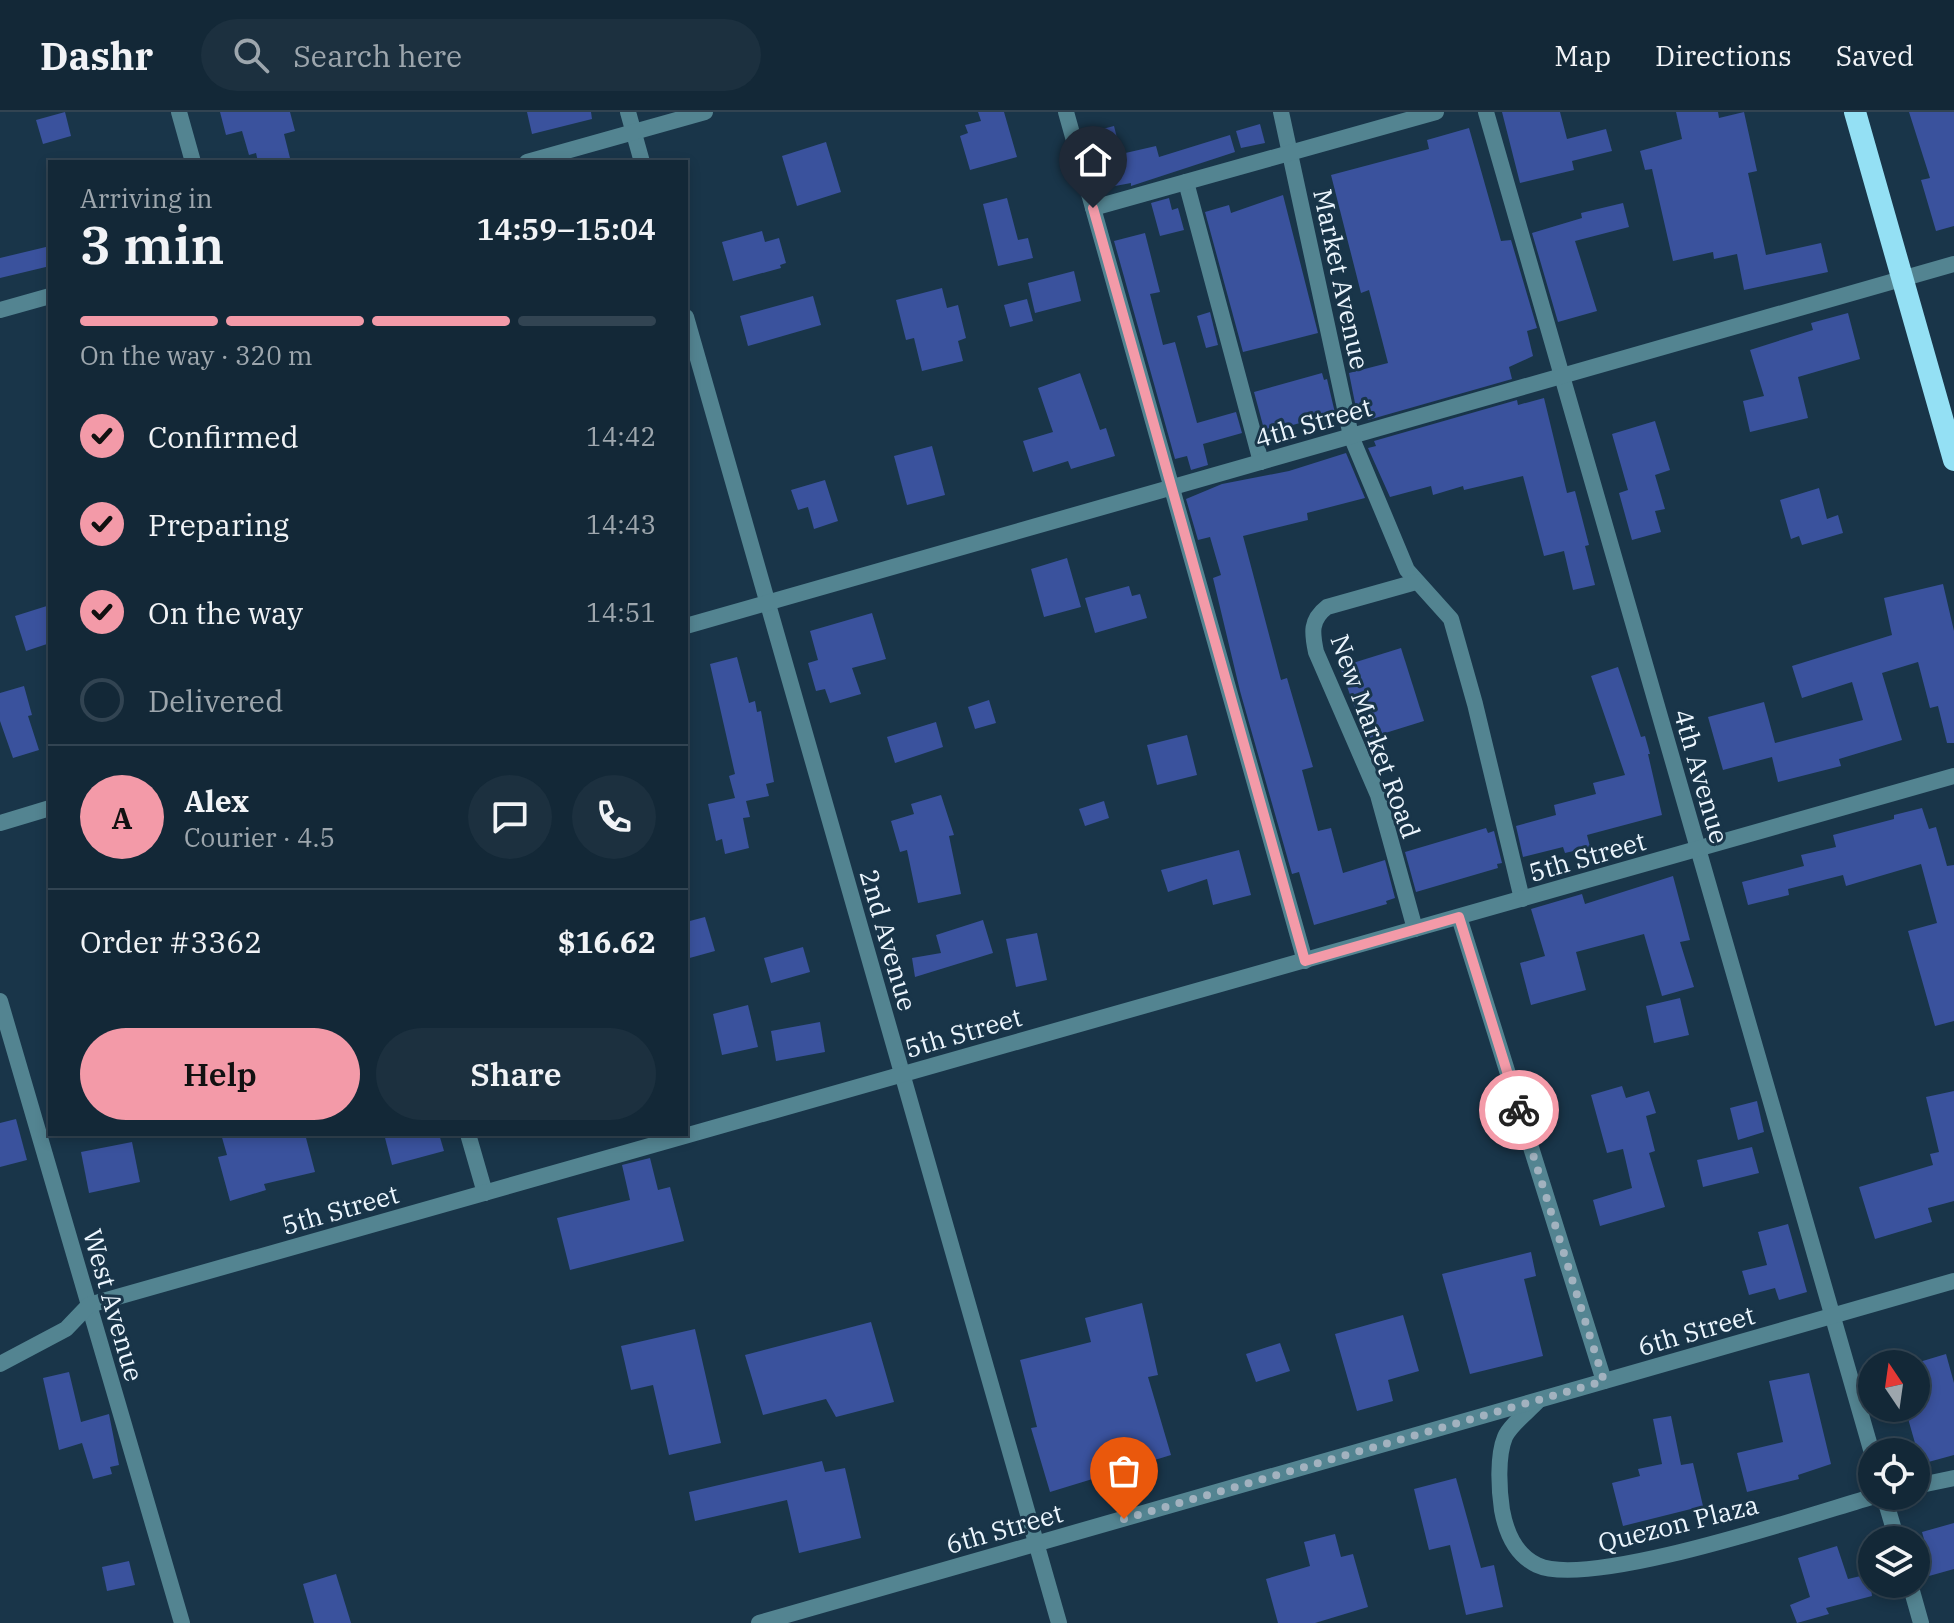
<!DOCTYPE html>
<meta charset="utf-8">
<style>
:root{--surface:#132837;--page:#1c303f;--text:#f1f3f6;--muted:#9da6ad;--line:#324452;--accent:#f39aa8}
body{margin:0;font-family:"IBM Plex Serif",serif;background:var(--page);color:var(--text);height:100vh;display:flex;flex-direction:column;font-size:30px;white-space:nowrap}
*{box-sizing:border-box;margin:0}
p{font-size:26px;color:var(--muted)}
.icon{flex:none;width:44px;height:44px;fill:none;stroke:currentColor;stroke-width:2;stroke-linecap:round;stroke-linejoin:round}
.map{position:relative;flex:1;overflow:hidden}
.panel{position:absolute;left:48px;top:48px;width:640px;height:976px;display:flex;flex-direction:column;background:var(--surface);border-radius:0px;box-shadow:0 4px 12px #0003,0 0 0 2px var(--line)}
.panel>*{flex:none}
.needle{width:52px;rotate:347deg}
.tools{position:absolute;left:1858px;top:1238px;display:grid;gap:16px}
.tools a{display:grid;place-items:center;width:72px;height:72px;border-radius:50%;background:var(--surface);box-shadow:0 4px 12px #0003,0 0 0 2px var(--line);font-size:40px}
.pin{position:absolute;display:grid;place-items:center;width:68px;height:68px;color:#fff;margin:-82px -34px;border-radius:50% 50% 50% 0;rotate:-45deg;box-shadow:0 0 8px #0007}
.pin .icon{rotate:45deg}
.courier{position:absolute;display:grid;place-items:center;width:80px;height:80px;margin:-40px;border:6px solid #f39aa8;border-radius:50%;background:#fff;color:#222;box-shadow:0 2px 10px #0007}
.overview em{font-style:normal;font-weight:600}
.overview div{display:flex;flex-direction:column-reverse}
.overview{display:flex;align-items:center;justify-content:space-between;height:136px;padding:0 32px}
h1{font-size:52px;font-weight:600;line-height:60px}
.bar{display:grid;grid-template-columns:repeat(4,1fr);gap:12px 8px;align-content:center;height:96px;padding:0 32px}
.bar i{height:10px;border-radius:6px;background:var(--line)}
.bar .on{background:var(--accent)}
.bar p{grid-column:span 4}
.line{display:flex;align-items:center;gap:20px;padding:0 32px;border-top:2px solid var(--line)}
.line div{flex:1}
.round{display:grid;place-items:center;flex:none;width:84px;height:84px;border-radius:42px;background:var(--page)}
ol{padding:0 32px;list-style:none}
li{display:flex;align-items:center;gap:24px;height:88px}
li p{margin-inline-start:auto}
li .icon{padding:8px;border-radius:50%;background:var(--accent);color:#111;stroke-width:4}
li:last-child{color:var(--muted)}
li i{width:44px;height:44px;border:4px solid var(--line);border-radius:50%}
.button{display:flex;gap:16px;margin-top:auto;padding:16px 32px}
.button a{flex:1;height:92px;border-radius:48px;background:var(--accent);color:#111;font-size:32px;font-weight:600;line-height:92px;text-align:center}
.button a+a{background:var(--page);color:var(--text)}
header{display:flex;align-items:center;gap:48px;box-sizing:border-box;height:112px;padding:0 40px;background:var(--surface);border-bottom:2px solid var(--line)}
header strong{font-size:38px}
nav{display:flex;gap:44px;margin-inline-start:auto;font-size:28px}
.search{width:560px;height:72px;background:var(--page);display:flex;align-items:center;gap:20px;box-sizing:border-box;padding:0 28px;border-radius:44px;color:var(--muted);font-size:30px}
.map>svg:first-child{display:block}
.building{fill:#3a529d}
.lines{fill:none;stroke-linecap:round;stroke-linejoin:round}
.pedestrian{stroke:#538491;stroke-width:16}
.minor{stroke:#538491;stroke-width:16}
.trunk{stroke:#94e0f4;stroke-width:22}
.done{stroke:#a2b2bf;stroke-width:8;stroke-dasharray:0 14.4}
.route{stroke:#f39aa8;stroke-width:10}
.labels{text-anchor:middle;dominant-baseline:central;stroke-width:6;stroke-linejoin:round;paint-order:stroke}
.street-label{font-size:26px;fill:#ecf6fe;stroke:#193549}
</style>
<header>
<strong>Dashr</strong>
<div class="search"><svg class="icon" aria-label="search" viewBox="0 0 24 24"><circle cx="10" cy="10" r="6"/><path d="M15 15l6 6"/></svg>Search here</div>
<nav><a>Map</a><a>Directions</a><a>Saved</a></nav>
</header>
<div class="map">
<svg width="1954" height="1511" viewBox="0 0 1954 1511">
<rect width="100%" height="100%" fill="#193549"/>
<g class="building">
<path d="M65 0 71 24 43 32 36 8Z"/>
<path d="M220 0H290L295 19 284 22 290 46 258 50 256 41 249 43 242 19 226 23Z"/>
<path d="M527 0H591L592 7 532 22Z"/>
<path d="M978 0H1004L1017 45 970 58 960 24 968 21 965 13 981 9Z"/>
<path d="M1502 0H1560L1567 27 1606 17 1612 39 1572 49 1574 58 1520 71Z"/>
<path d="M1676 0H1718L1719 6 1744 0 1757 59 1748 61 1766 143 1821 131 1828 160 1744 178 1737 142 1714 147 1713 140 1673 149 1652 57 1645 58 1640 39 1682 27Z"/>
<path d="M1909 0H1954V114L1936 119 1921 68 1930 66Z"/>
<path d="M1260 12 1265 31 1241 36 1236 19Z"/>
<path d="M1114 14 1121 42 1156 34 1159 45 1230 23 1235 40 1131 74V71L1099 77 1083 22Z"/>
<path d="M1469 16 1501 129 1511 128 1537 216 1527 219 1533 244 1509 255 1512 267 1368 308 1364 294 1356 296 1349 261 1388 251 1369 178 1361 181 1331 63 1429 37 1427 28Z"/>
<path d="M826 30 841 80 797 94 782 44Z"/>
<path d="M1283 83 1318 221 1243 240 1205 100 1229 93 1231 101Z"/>
<path d="M1007 86 1018 128 1028 126 1033 146 998 154 983 92Z"/>
<path d="M1169 86 1172 98 1178 96 1184 118 1160 124 1151 91Z"/>
<path d="M1623 91 1629 115 1575 129 1597 199 1558 210 1532 121 1582 106 1581 101Z"/>
<path d="M762 119 765 130 779 126 786 151 780 153 781 156 733 169 722 130Z"/>
<path d="M1145 121 1160 180 1150 182 1163 233 1175 230 1197 311 1236 300 1242 321 1203 332 1208 353 1191 358 1187 344 1175 347 1114 129Z"/>
<path d="M50 134V154L0 166V146Z"/>
<path d="M1074 159 1081 189 1035 201 1028 171Z"/>
<path d="M942 176 947 196 958 193 966 226 958 229 963 249 922 259 914 226 906 228 896 188Z"/>
<path d="M813 184 821 213 748 234 740 204Z"/>
<path d="M1027 187 1033 209 1010 215 1004 193Z"/>
<path d="M1210 200 1218 233 1206 236 1197 204Z"/>
<path d="M1848 201 1860 247 1798 265 1808 306 1750 320 1743 289 1764 284 1750 238 1813 218 1811 211Z"/>
<path d="M1080 261 1100 318 1106 316 1115 344 1071 357 1068 349 1033 360 1023 329 1053 320 1038 276Z"/>
<path d="M1322 261 1324 268 1327 267 1335 301 1265 321 1254 280Z"/>
<path d="M1544 286 1567 381 1575 379 1589 433 1585 434 1595 473 1573 478 1564 439 1544 444 1523 364 1464 378 1463 374 1433 383 1431 374 1390 385 1368 336 1376 334 1374 329 1517 288 1518 293Z"/>
<path d="M1655 309 1670 358 1655 363 1665 397 1655 399 1661 420 1632 428 1619 381 1628 378 1612 322Z"/>
<path d="M932 334 945 383 907 393 894 344Z"/>
<path d="M1346 341 1365 386 1307 401 1308 408 1243 424 1281 568 1287 566 1313 655 1302 658 1318 719 1331 716 1343 761 1385 748 1395 786 1386 789 1387 792 1314 813 1299 760 1292 762 1240 579 1213 466 1221 463 1210 425 1198 428 1186 387 1222 372 1289 359Z"/>
<path d="M825 368 838 409 814 417 808 395 798 398 791 378Z"/>
<path d="M1819 376 1827 407 1838 403 1843 421 1802 433 1799 424 1791 427 1780 388Z"/>
<path d="M1067 446 1081 495 1044 505 1031 457Z"/>
<path d="M1943 472 1954 519V631H1947L1938 594 1930 596 1918 550 1882 561 1902 628 1839 647 1841 654 1778 670 1772 645 1723 658 1708 605 1764 590 1775 631 1863 608 1852 570 1802 586 1792 554 1892 523 1884 486Z"/>
<path d="M1129 474 1132 484 1140 482 1147 506 1095 521 1085 486Z"/>
<path d="M50 493V531L26 539 15 504Z"/>
<path d="M872 501 886 547 852 556 861 582 830 591 825 577 816 579 808 551 818 548 810 519Z"/>
<path d="M1401 536 1424 609 1366 627 1340 555Z"/>
<path d="M737 545 749 591 755 589 757 600 761 599 774 670 766 672 769 684 746 689 750 705 743 706 749 736 725 742 722 727 716 729 708 692 735 686 729 664 735 662 710 552Z"/>
<path d="M1618 555 1641 625 1645 624 1650 642H1648L1662 703 1587 723 1590 735 1565 741 1563 735 1523 745 1516 714 1556 703 1554 693 1596 682 1593 671 1625 663 1591 564Z"/>
<path d="M24 574 32 603 28 604 39 638 13 646 0 609V581Z"/>
<path d="M989 588 996 611 975 617 968 595Z"/>
<path d="M936 610 943 635 895 651 887 625Z"/>
<path d="M1187 623 1197 663 1157 673 1147 633Z"/>
<path d="M941 683 954 723 949 724 961 782 918 791 907 738 900 740 891 709 914 702 911 692Z"/>
<path d="M1104 689 1109 706 1085 714 1079 697Z"/>
<path d="M1922 696 1929 717 1936 715 1947 754 1954 753V909L1935 914 1908 819 1937 811 1921 752 1846 774 1843 763 1788 777 1789 783 1748 793 1742 770 1804 754 1801 743 1836 735 1833 723 1894 707V703Z"/>
<path d="M1486 716 1488 721 1494 719 1502 751 1497 752 1498 756 1416 780 1405 740Z"/>
<path d="M1239 738 1251 783 1213 793 1207 767 1168 780 1161 758Z"/>
<path d="M1673 764 1690 828 1680 830 1694 875 1662 884 1644 822 1576 840 1586 878 1531 893 1520 851 1545 844 1531 797 1582 782 1585 792Z"/>
<path d="M705 805 715 839 686 847V810Z"/>
<path d="M983 808 993 841 915 865 912 846 941 841 936 823Z"/>
<path d="M1037 821 1047 868 1016 875 1006 827Z"/>
<path d="M803 835 810 860 771 871 764 846Z"/>
<path d="M1680 886 1689 923 1654 931 1646 894Z"/>
<path d="M748 893 758 935 722 943 713 902Z"/>
<path d="M820 910 825 940 776 949 771 919Z"/>
<path d="M1622 974 1626 986 1649 979 1656 1001 1646 1004 1655 1039 1649 1041 1665 1095 1600 1114 1593 1088 1632 1076 1623 1037 1607 1041 1591 983Z"/>
<path d="M1954 979V1089L1928 1096 1932 1110 1875 1127 1859 1075 1933 1053 1930 1042 1939 1040 1926 985Z"/>
<path d="M1757 989 1764 1020 1738 1028 1730 996Z"/>
<path d="M16 1007 27 1048 0 1055V1011Z"/>
<path d="M221 1022H305L315 1060 264 1072 266 1078 230 1089 218 1045 227 1043Z"/>
<path d="M384 1022H439L444 1039 392 1053Z"/>
<path d="M132 1030 140 1070 89 1081 81 1040Z"/>
<path d="M1752 1035 1759 1061 1703 1075 1697 1048Z"/>
<path d="M650 1046 658 1078 670 1075 684 1129 570 1158 557 1106 630 1088 622 1053Z"/>
<path d="M1788 1112 1807 1180 1779 1188 1775 1176 1749 1183 1742 1159 1767 1153 1758 1120Z"/>
<path d="M1531 1140 1536 1164 1524 1167 1543 1244 1470 1262 1442 1162Z"/>
<path d="M1142 1191 1158 1263 1148 1265 1171 1343 1050 1380 1031 1316 1037 1315 1020 1248 1091 1230 1085 1206Z"/>
<path d="M1403 1203 1419 1259 1388 1268 1393 1289 1357 1299 1335 1222Z"/>
<path d="M871 1210 894 1290 836 1305 826 1287 763 1303 745 1243Z"/>
<path d="M695 1217 721 1331 669 1343 653 1273 631 1278 621 1234Z"/>
<path d="M1280 1231 1290 1259 1256 1270 1246 1242Z"/>
<path d="M1946 1242 1954 1271V1343L1921 1352 1905 1296H1916V1251Z"/>
<path d="M69 1260 81 1310 109 1302 119 1353 110 1355 112 1362 93 1367 82 1331 59 1338 43 1266Z"/>
<path d="M1809 1261 1831 1352 1798 1363 1799 1367 1747 1380 1737 1341 1783 1330 1769 1269Z"/>
<path d="M1671 1304 1681 1353 1693 1351 1703 1394 1623 1414 1612 1371 1640 1364 1638 1357 1662 1352 1653 1307Z"/>
<path d="M822 1349 825 1360 845 1356 861 1426 799 1441 787 1388 695 1409 689 1380Z"/>
<path d="M1456 1366 1481 1456 1494 1453 1503 1495 1466 1503 1450 1433 1429 1438 1414 1377Z"/>
<path d="M1954 1411V1457L1929 1464 1924 1446 1929 1445 1922 1420Z"/>
<path d="M1335 1422 1341 1445 1353 1442 1368 1495 1315 1511H1278L1266 1467 1310 1454 1304 1430Z"/>
<path d="M1837 1434 1848 1467 1869 1462 1872 1484 1826 1496 1829 1502 1797 1511 1790 1493 1810 1485 1798 1446Z"/>
<path d="M129 1449 135 1473 107 1479 102 1455Z"/>
<path d="M336 1462 351 1511H314L303 1472Z"/>
</g>
<g class="lines">
<path class="pedestrian" d="M1186 70 1261 350"/>
<g class="minor">
<path d="M179 0 193 50"/>
<path d="M628 0 642 50"/>
<path d="M1066 0 1305 849"/>
<path d="M1281 0 1351 324 1407 458 1451 507 1475 592 1522 787"/>
<path d="M1486 0 1872 1341"/>
<path d="M527 50 705 0"/>
<path d="M1093 96 1436 0"/>
<path d="M0 198 50 184"/>
<path d="M686 205 1059 1511"/>
<path d="M686 514 1954 152"/>
<path d="M0 711 50 696"/>
<path d="M1459 805 1604 1269"/>
<path d="M1415 817 1378 683 1316 540C1312 521 1310 508 1327 495L1416 470"/>
<path d="M0 889 182 1511"/>
<path d="M468 1022 485 1081"/>
<path d="M0 1252 66 1217 89 1193 1954 664"/>
<path d="M1538 1289C1529 1299 1510 1313 1505 1325 1497 1344 1499 1378 1502 1398 1506 1420 1516 1443 1537 1453 1589 1478 1812 1402 1875 1384"/>
<path d="M1916 1374 1954 1366"/>
<path d="M1884 1384 1897 1428"/>
<path d="M1910 1472 1921 1511"/>
<path d="M759 1511 1954 1169"/>
</g>
<path class="trunk" d="M1855 0 1954 348"/>
</g>
<g class="lines">
<path class="done" d="M1124 1407 1604 1269 1519 998"/>
<path class="route" d="M1093 96 1305 849 1459 805 1519 998"/>
</g>
<g class="labels">
<g class="street-label">
<text transform="translate(1342 167) rotate(78)">Market Avenue</text>
<text transform="translate(1313 310) rotate(-16)">4th Street</text>
<text transform="translate(1376 624) rotate(70)">New Market Road</text>
<text transform="translate(1702 664) rotate(74)">4th Avenue</text>
<text transform="translate(1587 744) rotate(-16)">5th Street</text>
<text transform="translate(889 828) rotate(74)">2nd Avenue</text>
<text transform="translate(963 920) rotate(-16)">5th Street</text>
<text transform="translate(340 1097) rotate(-16)">5th Street</text>
<text transform="translate(114 1193) rotate(74)">West Avenue</text>
<text transform="translate(1696 1218) rotate(-16)">6th Street</text>
<text transform="translate(1678 1411) rotate(-14)">Quezon Plaza</text>
<text transform="translate(1004 1416) rotate(-16)">6th Street</text>
</g>
</g>
</svg>
<div class="tools">
<a><svg class="needle" viewBox="-14 -14 28 28"><path d="M0-13l5 13h-10z" fill="#e53935"/><path d="M0 13l5-13h-10z" fill="#9da6ad"/></svg></a>
<a><svg class="icon" aria-label="locate" viewBox="0 0 24 24"><circle cx="12" cy="12" r="6"/><path d="M12 2v4M12 18v4M2 12h4M18 12h4"/></svg></a>
<a><svg class="icon" aria-label="layers" viewBox="0 0 24 24"><path d="M12 4l9 5-9 5-9-5zM3 14l9 5 9-5"/></svg></a>
</div>
<div class="pin" style="left:1124px;top:1407px;background:#ea580c"><svg class="icon" aria-label="bag" viewBox="0 0 24 24"><path d="M5 8h14l-1 12H6zM9 8a3 3 0 0 1 6 0"/></svg></div>
<div class="pin" style="left:1093px;top:96px;background:#1f2937"><svg class="icon" aria-label="home" viewBox="0 0 24 24"><path d="M3 11l9-7 9 7M6 9v11h12V9"/></svg></div>
<div class="courier" style="left:1519px;top:998px"><svg class="icon" aria-label="bike" viewBox="0 0 24 24"><circle cx="6" cy="16" r="4"/><circle cx="18" cy="16" r="4"/><path d="M6 16l4-8h5l3 8M10 8l3 8H6M13 5h3"/></svg></div>
<section class="panel">
<div class="overview"><div><h1>3 min</h1><p>Arriving in</p></div><em>14:59–15:04</em></div>
<div class="bar"><i class="on"></i><i class="on"></i><i class="on"></i><i></i><p>On the way · 320 m</p></div>
<ol>
<li><svg class="icon" aria-label="check" viewBox="0 0 24 24"><path d="M5 12l5 5 9-10"/></svg>Confirmed<p>14:42</p></li>
<li><svg class="icon" aria-label="check" viewBox="0 0 24 24"><path d="M5 12l5 5 9-10"/></svg>Preparing<p>14:43</p></li>
<li><svg class="icon" aria-label="check" viewBox="0 0 24 24"><path d="M5 12l5 5 9-10"/></svg>On the way<p>14:51</p></li>
<li><i></i>Delivered</li>
</ol>
<div class="line" style="height:144px"><b class="round" style="background:var(--accent);color:#111">A</b><div><b>Alex</b><p>Courier · 4.5</p></div><a class="round"><svg class="icon" aria-label="chat" viewBox="0 0 24 24"><path d="M4 5h16v11H9l-5 4z"/></svg></a><a class="round"><svg class="icon" aria-label="phone" viewBox="0 0 24 24"><path d="M5 4h4l2 5-3 2q2 4 5 5l2-3 5 2v4C11 20 4 13 5 4z"/></svg></a></div>
<div class="line" style="height:104px"><div>Order #3362</div><b>$16.62</b></div>
<div class="button"><a>Help</a><a>Share</a></div>
</section>
</div>
